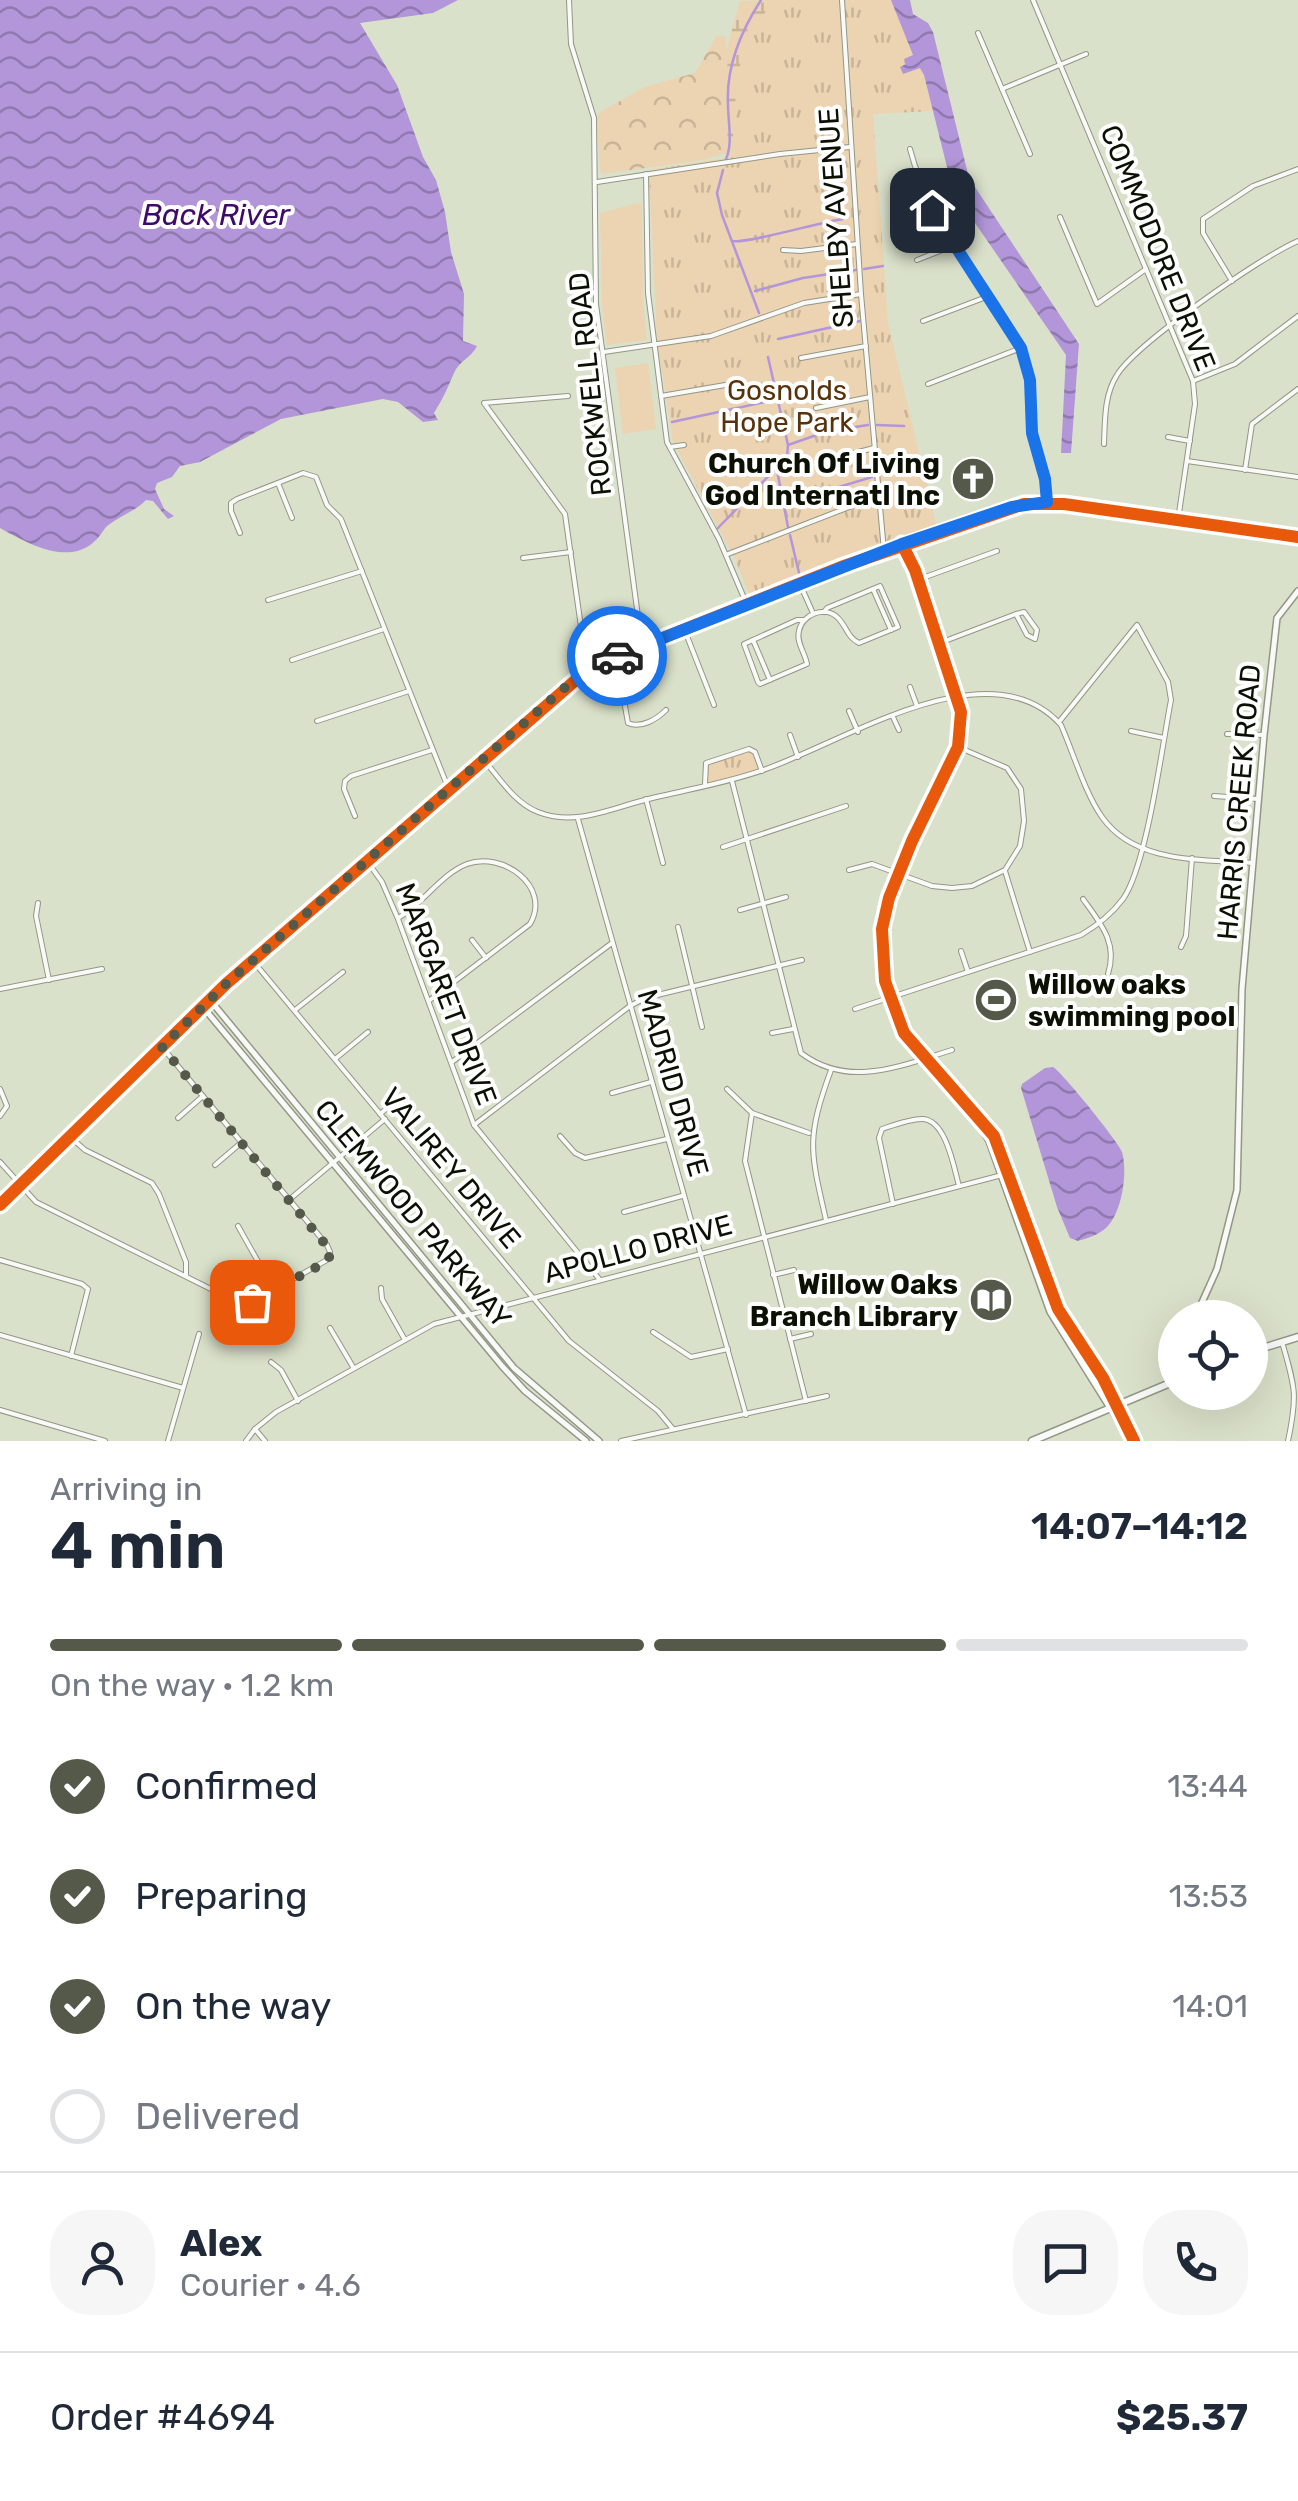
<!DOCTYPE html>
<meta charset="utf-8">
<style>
:root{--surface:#fff;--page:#f6f6f7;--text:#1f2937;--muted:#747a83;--line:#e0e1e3;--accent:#545949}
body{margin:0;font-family:Rubik,sans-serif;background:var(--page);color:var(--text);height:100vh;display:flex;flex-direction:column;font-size:38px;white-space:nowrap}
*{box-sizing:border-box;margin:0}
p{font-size:32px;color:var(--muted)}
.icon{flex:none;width:55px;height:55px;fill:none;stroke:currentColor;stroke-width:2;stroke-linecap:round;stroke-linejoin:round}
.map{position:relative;height:1441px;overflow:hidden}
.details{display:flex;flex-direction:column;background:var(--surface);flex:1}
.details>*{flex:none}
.buttons{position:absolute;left:1158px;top:1300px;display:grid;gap:20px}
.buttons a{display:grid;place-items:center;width:110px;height:110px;border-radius:50%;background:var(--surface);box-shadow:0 10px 40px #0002;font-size:50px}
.pin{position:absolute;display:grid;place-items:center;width:85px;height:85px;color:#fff;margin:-42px;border-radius:20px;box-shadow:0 5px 15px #0006}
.courier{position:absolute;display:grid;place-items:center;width:100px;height:100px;margin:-50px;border:8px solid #1a73e8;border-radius:50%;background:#fff;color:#222;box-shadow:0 2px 12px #0007}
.head em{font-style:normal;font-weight:600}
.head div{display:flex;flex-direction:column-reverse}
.head{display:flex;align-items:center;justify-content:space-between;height:170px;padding:0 50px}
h1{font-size:65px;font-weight:600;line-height:75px}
.bar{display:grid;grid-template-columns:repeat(4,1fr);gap:15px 10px;align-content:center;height:120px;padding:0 50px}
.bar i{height:12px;border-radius:8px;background:var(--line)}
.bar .active{background:var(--accent)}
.bar p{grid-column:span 4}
.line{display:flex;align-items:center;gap:25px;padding:0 50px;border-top:2px solid var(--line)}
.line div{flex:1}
.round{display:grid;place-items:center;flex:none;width:105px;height:105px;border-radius:40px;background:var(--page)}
ol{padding:0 50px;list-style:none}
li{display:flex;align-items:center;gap:30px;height:110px}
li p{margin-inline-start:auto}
li .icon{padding:10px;border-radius:50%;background:var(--accent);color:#fff;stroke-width:4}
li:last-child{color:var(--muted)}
li i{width:55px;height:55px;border:5px solid var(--line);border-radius:50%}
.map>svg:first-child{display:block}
.grass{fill:#ecd3b1}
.forest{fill:url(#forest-crowns)}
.wetland{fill:url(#wetland-marsh)}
.park{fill:url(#park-tufts)}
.water{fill:url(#water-waves)}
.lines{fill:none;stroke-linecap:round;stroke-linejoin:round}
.stream{stroke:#b396d9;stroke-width:2.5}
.minor-casing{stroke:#929786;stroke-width:6}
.tertiary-casing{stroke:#929786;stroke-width:8}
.secondary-casing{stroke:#929786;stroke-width:9}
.minor{stroke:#f9faf7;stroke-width:4}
.tertiary{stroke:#f9faf7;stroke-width:5}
.secondary{stroke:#f9faf7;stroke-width:6}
.cycleway-casing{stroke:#fff;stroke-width:19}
.cycleway{stroke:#e8590c;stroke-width:12}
.done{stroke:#545949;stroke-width:10;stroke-dasharray:0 18}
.route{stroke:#1a73e8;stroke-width:12}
.labels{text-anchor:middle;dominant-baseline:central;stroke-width:8;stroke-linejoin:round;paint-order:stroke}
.street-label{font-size:28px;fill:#0c1003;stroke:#fff}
.park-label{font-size:28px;fill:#58320a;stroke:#fff}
.poi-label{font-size:28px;font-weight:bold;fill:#0c1003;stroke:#fff;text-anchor:end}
.water-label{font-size:30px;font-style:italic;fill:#3e096a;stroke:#fff}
</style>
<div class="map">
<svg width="1298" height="1441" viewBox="0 0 1298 1441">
<defs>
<pattern id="forest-crowns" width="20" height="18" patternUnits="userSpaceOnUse" patternTransform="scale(2.5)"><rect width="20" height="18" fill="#ecd3b1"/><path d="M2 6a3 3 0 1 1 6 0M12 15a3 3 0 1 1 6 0" fill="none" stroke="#c9b497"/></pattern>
<pattern id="wetland-marsh" width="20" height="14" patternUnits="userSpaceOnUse" patternTransform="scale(2.5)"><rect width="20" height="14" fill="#ecd3b1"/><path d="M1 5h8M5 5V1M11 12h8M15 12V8" fill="none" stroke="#c9b497"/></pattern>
<pattern id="park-tufts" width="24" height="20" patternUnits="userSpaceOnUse" patternTransform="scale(2.5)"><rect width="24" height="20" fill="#ecd3b1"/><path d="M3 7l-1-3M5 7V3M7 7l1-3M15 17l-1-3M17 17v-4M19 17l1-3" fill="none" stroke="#c9b497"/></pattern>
<pattern id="water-waves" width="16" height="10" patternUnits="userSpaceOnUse" patternTransform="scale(2.5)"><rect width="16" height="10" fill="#b396d9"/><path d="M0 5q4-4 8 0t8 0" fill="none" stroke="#9079ae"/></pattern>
</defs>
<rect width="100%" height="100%" fill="#dae1ca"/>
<g class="grass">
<path d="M634 204H642L643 303 647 340 607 345 602 305 600 213Z"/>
<path d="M648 363 656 429 623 434 615 368Z"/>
</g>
<path class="forest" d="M717 35 726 37 728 153 702 160 603 174 600 171 597 118 600 112 645 87 695 73Z"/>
<path class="wetland" d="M772 0 743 54 737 80 732 157 725 158 728 153 724 88 726 51 740 1Z"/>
<g class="park">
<path d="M772 0H892L924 74 934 111 873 114 888 323 937 528 751 599 735 559 673 442 657 341 649 170 732 157 737 80 743 54Z"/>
<path d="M749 749 755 752 762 771 705 784 706 763Z"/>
</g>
<g class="water">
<path d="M0 0H458L433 13 360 23 397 85 423 157 436 180 445 212 451 252 464 294 463 341 477 346C472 357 459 361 454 373 447 389 444 397 434 413L438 420 423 422 398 402 383 399 281 419 200 462 180 466 172 477 157 483 155 489 164 509 174 516 168 519 153 501 146 500C137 510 120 516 107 526 103 530 101 535 97 539 70 568 27 543 0 528Z"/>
<path d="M891 0H910L913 14 928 23 933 32 969 178 1079 344 1071 453H1061L1066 355 953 191 924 75 920 68 903 74 900 67 906 64 904 59 913 55Z"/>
<path d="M1053 1067C1063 1073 1120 1144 1122 1152 1128 1173 1122 1213 1106 1228 1098 1235 1088 1238 1078 1241L1070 1238 1057 1207 1021 1088 1022 1084 1045 1068Z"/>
</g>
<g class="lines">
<g class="stream">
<path d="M726 159C733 143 728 122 728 104 726 67 741 31 761 0"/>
<path d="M723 170 717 193 722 215 759 313"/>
<path d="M732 241C747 244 820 222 843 219"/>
<path d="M864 269 883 266"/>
<path d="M755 291 803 278 856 270"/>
<path d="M778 339 860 321"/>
<path d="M672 422 765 402 775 394"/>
<path d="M877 425 904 426"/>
<path d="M788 445 828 431 868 425"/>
<path d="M777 470 788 527"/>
<path d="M783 504 872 477"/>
<path d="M717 529 787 457 788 445 768 357"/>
<path d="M790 535 800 577"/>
</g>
<g class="minor-casing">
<g id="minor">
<path d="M569 0 571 44 594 118 596 304 642 646"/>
<path d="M842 0 861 294 884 551"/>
<path d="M1033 0 1193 381 1195 404 1178 520"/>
<path d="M978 33 1030 154"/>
<path d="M1002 89 1086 54"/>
<path d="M910 149C929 225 986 275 1019 344 1034 374 1026 403 1032 435 1036 458 1045 478 1047 502"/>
<path d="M646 174 648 293 667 442 719 539 747 605"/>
<path d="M597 182 780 154 850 147"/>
<path d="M1060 217 1097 304 1146 269"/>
<path d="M783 250 801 251 857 244"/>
<path d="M917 260 955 245"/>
<path d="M1232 281 1203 233V219L1253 186 1298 169"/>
<path d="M923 321 989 296"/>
<path d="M604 352 711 336 804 303 861 294"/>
<path d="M801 358 866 346"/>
<path d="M1193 381 1235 364 1298 316"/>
<path d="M928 384 1021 348"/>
<path d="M568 396 484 403 565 514 587 669"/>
<path d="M661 396 737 383"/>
<path d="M816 408 870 397"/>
<path d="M1168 437 1190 441"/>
<path d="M1104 444C1105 421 1104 395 1117 375 1136 344 1262 256 1298 241"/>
<path d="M670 447 684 445"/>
<path d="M1187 461 1298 477"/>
<path d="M820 462 874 448"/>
<path d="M1245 470 1252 424 1298 389"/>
<path d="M278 483 292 518"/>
<path d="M240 533 231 511V503L237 499 303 473 316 477 327 505 341 519 449 790"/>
<path d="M728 554 857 504 878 500"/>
<path d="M523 558 571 552"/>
<path d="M917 580 997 551"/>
<path d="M800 584 812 611"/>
<path d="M873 589 891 630"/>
<path d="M268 600 362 571"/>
<path d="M805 620H797L744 644 758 682 760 684 807 664C805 653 796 642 799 631 802 614 826 605 838 618 847 627 847 637 859 643L898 627 880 586 827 608 824 612"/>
<path d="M685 631 714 705"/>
<path d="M753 640 770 680"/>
<path d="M937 644 1016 614 1024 612 1037 630 1035 639 1027 635 1016 614"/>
<path d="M616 656 628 723C641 729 657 719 666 710"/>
<path d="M292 660 384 629"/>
<path d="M910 687 917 706"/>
<path d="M849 711 858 732"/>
<path d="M893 717 899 730"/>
<path d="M317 721 409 691"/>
<path d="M1131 731 1164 738"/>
<path d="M1227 734 1264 735"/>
<path d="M790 735 798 757"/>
<path d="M484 760C500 779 515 803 538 812 573 826 607 810 641 801 682 790 726 784 766 769 846 741 990 645 1061 725 1073 752 1085 793 1102 817 1135 864 1202 859 1252 863"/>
<path d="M732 781 801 1053C849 1089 900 1066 952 1050"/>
<path d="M705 784 706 763 749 749 755 752 762 771"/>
<path d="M1214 796 1258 799"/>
<path d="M646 799 663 863"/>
<path d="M355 816 344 789 345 781 351 776 432 750"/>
<path d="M578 819 746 1415"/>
<path d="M723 847 846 806"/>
<path d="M367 861 382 882 398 919 474 1125 600 1280"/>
<path d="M849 870 872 864 932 886 952 888 972 886 1005 870 1020 846 1024 821 1021 789 1007 768 958 747"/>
<path d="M1005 871 1030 952"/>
<path d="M1083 899C1101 924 1118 943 1108 974"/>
<path d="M38 903 36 916 49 980"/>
<path d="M740 910 786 897"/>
<path d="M398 918C423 904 441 874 467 864 502 851 552 886 530 924L430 1000"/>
<path d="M678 927 702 1027"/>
<path d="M472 940 486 958"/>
<path d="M1181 947 1186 936 1192 858"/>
<path d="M961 951 968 972"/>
<path d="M253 961 569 1341 658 1411 673 1429"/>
<path d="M0 989 102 969"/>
<path d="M855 1009 1081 935C1098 925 1111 915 1123 899 1147 865 1162 746 1171 700L1168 682 1137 625 1059 722"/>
<path d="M295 1010 343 972"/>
<path d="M772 1033 793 1029"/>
<path d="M335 1059 368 1032"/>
<path d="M452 1062 612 943"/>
<path d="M0 1089 7 1106 0 1116"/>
<path d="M727 1089 752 1113 809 1133"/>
<path d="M612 1093 651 1082"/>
<path d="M752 1113 745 1161 806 1401"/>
<path d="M380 1114 396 1101"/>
<path d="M178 1118 203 1096"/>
<path d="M474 1125 630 1006 645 998 802 960"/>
<path d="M69 1136 85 1150 152 1183 159 1194 186 1262V1275"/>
<path d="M560 1136 575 1153 585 1158 667 1139"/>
<path d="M0 1162 36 1202 239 1303 252 1302 327 1260 330 1252 327 1245 162 1047"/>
<path d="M215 1165 242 1142"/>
<path d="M290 1199 385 1119"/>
<path d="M893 1204 879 1138 882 1129C894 1125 910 1119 922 1119 946 1119 954 1168 959 1186"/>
<path d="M624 1212 682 1196"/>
<path d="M826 1220C810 1150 806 1139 831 1070"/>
<path d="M238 1226 274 1290"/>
<path d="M0 1260 82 1284 88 1289 71 1356"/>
<path d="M773 1275 794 1270"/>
<path d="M381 1288 382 1299 405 1340"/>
<path d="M330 1328 353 1367"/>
<path d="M653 1332 691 1357 728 1349"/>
<path d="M0 1335 183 1388"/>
<path d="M790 1339 811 1334"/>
<path d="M1282 1342C1295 1387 1298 1394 1288 1441"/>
<path d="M271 1362 281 1370 298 1401"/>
<path d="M1117 1405 1134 1441"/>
<path d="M1110 1408 1128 1441"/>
<path d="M0 1410 105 1441"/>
<path d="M255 1429 265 1441"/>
<path d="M168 1441 199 1334"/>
<path d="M246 1441 255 1429 276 1412 434 1324 1002 1175"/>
<path d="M621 1441 827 1396"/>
</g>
</g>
<g class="tertiary-casing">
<g id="tertiary">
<path d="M902 544 915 570 961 712 958 747 912 841 889 898 882 929 885 981 904 1033 994 1136 1058 1309 1117 1405"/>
<path d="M903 546 915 577"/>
<path d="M210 1000 514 1368 599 1441"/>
<path d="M203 1007 502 1366 525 1391 586 1441"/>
<path d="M977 1121 989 1141 1050 1312 1110 1408"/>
<path d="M0 1205 226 984 592 666 841 567 1024 504H1064L1298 537"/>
<path d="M1195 1318 1217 1269 1237 1190 1242 989 1264 735 1277 618 1298 591"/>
</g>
</g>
<g class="secondary-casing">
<g id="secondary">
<path d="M1250 1352 1298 1337"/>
<path d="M1032 1441 1175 1381"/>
</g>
</g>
<use href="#minor" class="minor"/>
<use href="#tertiary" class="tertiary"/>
<use href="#secondary" class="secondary"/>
<g class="cycleway-casing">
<g id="cycleway">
<path d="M902 544 915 570 961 712 958 747 912 841 889 898 882 929 885 981 904 1033 994 1136 1058 1309 1103 1378 1134 1441"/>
<path d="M0 1205 226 984 592 666 841 567 1024 504H1064L1298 537"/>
</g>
</g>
<use href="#cycleway" class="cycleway"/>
</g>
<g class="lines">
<path class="done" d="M252 1302 324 1263 329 1258 330 1250 162 1047 226 984 577 677 617 656"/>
<path class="route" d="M617 656 902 544 1012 507 1047 502 1045 479 1032 433 1030 380 1021 348 932 210"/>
</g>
<defs>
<g id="church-disc" transform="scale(2.25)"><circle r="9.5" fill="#545949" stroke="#fff"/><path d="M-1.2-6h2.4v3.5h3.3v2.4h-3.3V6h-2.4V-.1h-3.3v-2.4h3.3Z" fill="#fff"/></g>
<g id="stadium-disc" transform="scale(2.25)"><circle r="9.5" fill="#545949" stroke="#fff"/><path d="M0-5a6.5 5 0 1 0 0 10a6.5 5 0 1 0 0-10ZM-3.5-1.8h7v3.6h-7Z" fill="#fff"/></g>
<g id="library-disc" transform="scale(2.25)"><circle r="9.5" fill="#545949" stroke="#fff"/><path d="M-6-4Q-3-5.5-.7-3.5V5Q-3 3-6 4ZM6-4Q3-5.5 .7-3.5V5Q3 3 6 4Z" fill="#fff"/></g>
</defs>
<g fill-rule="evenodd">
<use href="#church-disc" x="973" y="479"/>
<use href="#stadium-disc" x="996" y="1000"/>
<use href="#library-disc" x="991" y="1300"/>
</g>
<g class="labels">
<g class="street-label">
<text transform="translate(836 218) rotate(-94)">SHELBY AVENUE</text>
<text transform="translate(1158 248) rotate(68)">COMMODORE DRIVE</text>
<text transform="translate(590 384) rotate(-96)">ROCKWELL ROAD</text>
<text transform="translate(1239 802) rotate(-85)">HARRIS CREEK ROAD</text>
<text transform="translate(446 994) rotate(69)">MARGARET DRIVE</text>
<text transform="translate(673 1083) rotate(74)">MADRID DRIVE</text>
<text transform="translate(451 1168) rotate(50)">VALIREY DRIVE</text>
<text transform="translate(413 1214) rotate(50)">CLEMWOOD PARKWAY</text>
<text transform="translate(638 1249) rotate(-15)">APOLLO DRIVE</text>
</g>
<g class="park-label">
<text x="787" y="390">Gosnolds<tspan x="787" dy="32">Hope Park</tspan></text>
</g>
<g class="poi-label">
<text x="940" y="463">Church Of Living<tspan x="940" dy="32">God Internatl Inc</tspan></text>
<text x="1028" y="984" text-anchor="start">Willow oaks<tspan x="1028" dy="32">swimming pool</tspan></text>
<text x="958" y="1284">Willow Oaks<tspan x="958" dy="32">Branch Library</tspan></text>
</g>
<g class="water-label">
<text x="216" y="215">Back River</text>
</g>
</g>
</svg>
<div class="buttons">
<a><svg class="icon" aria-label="locate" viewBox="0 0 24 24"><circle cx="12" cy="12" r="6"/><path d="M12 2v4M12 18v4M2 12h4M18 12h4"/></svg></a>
</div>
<div class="pin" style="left:252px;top:1302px;background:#ea580c"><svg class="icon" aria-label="bag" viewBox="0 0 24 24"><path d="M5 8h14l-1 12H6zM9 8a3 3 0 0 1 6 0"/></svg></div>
<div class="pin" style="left:932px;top:210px;background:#1f2937"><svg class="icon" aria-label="home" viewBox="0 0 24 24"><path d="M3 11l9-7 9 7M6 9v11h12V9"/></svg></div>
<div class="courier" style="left:617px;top:656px"><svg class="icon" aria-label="car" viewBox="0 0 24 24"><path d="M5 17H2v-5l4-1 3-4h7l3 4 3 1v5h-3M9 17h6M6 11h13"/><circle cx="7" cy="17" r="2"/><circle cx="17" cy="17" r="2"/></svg></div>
</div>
<section class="details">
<div class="head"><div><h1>4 min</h1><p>Arriving in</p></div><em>14:07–14:12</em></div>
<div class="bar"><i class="active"></i><i class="active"></i><i class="active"></i><i></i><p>On the way · 1.2 km</p></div>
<ol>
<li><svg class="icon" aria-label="check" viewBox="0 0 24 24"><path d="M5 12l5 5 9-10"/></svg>Confirmed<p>13:44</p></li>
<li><svg class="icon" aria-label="check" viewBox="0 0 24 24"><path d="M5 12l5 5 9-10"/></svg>Preparing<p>13:53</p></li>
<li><svg class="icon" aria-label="check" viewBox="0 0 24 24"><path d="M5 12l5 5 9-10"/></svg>On the way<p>14:01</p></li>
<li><i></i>Delivered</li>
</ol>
<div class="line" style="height:180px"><a class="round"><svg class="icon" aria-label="person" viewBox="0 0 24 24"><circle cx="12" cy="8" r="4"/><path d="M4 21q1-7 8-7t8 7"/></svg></a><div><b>Alex</b><p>Courier · 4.6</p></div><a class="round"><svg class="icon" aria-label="chat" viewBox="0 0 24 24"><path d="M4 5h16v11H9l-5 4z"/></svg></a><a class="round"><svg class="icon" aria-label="phone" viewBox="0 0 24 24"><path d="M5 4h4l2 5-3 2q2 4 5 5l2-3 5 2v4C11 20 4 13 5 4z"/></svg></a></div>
<div class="line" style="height:130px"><div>Order #4694</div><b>$25.37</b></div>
</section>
